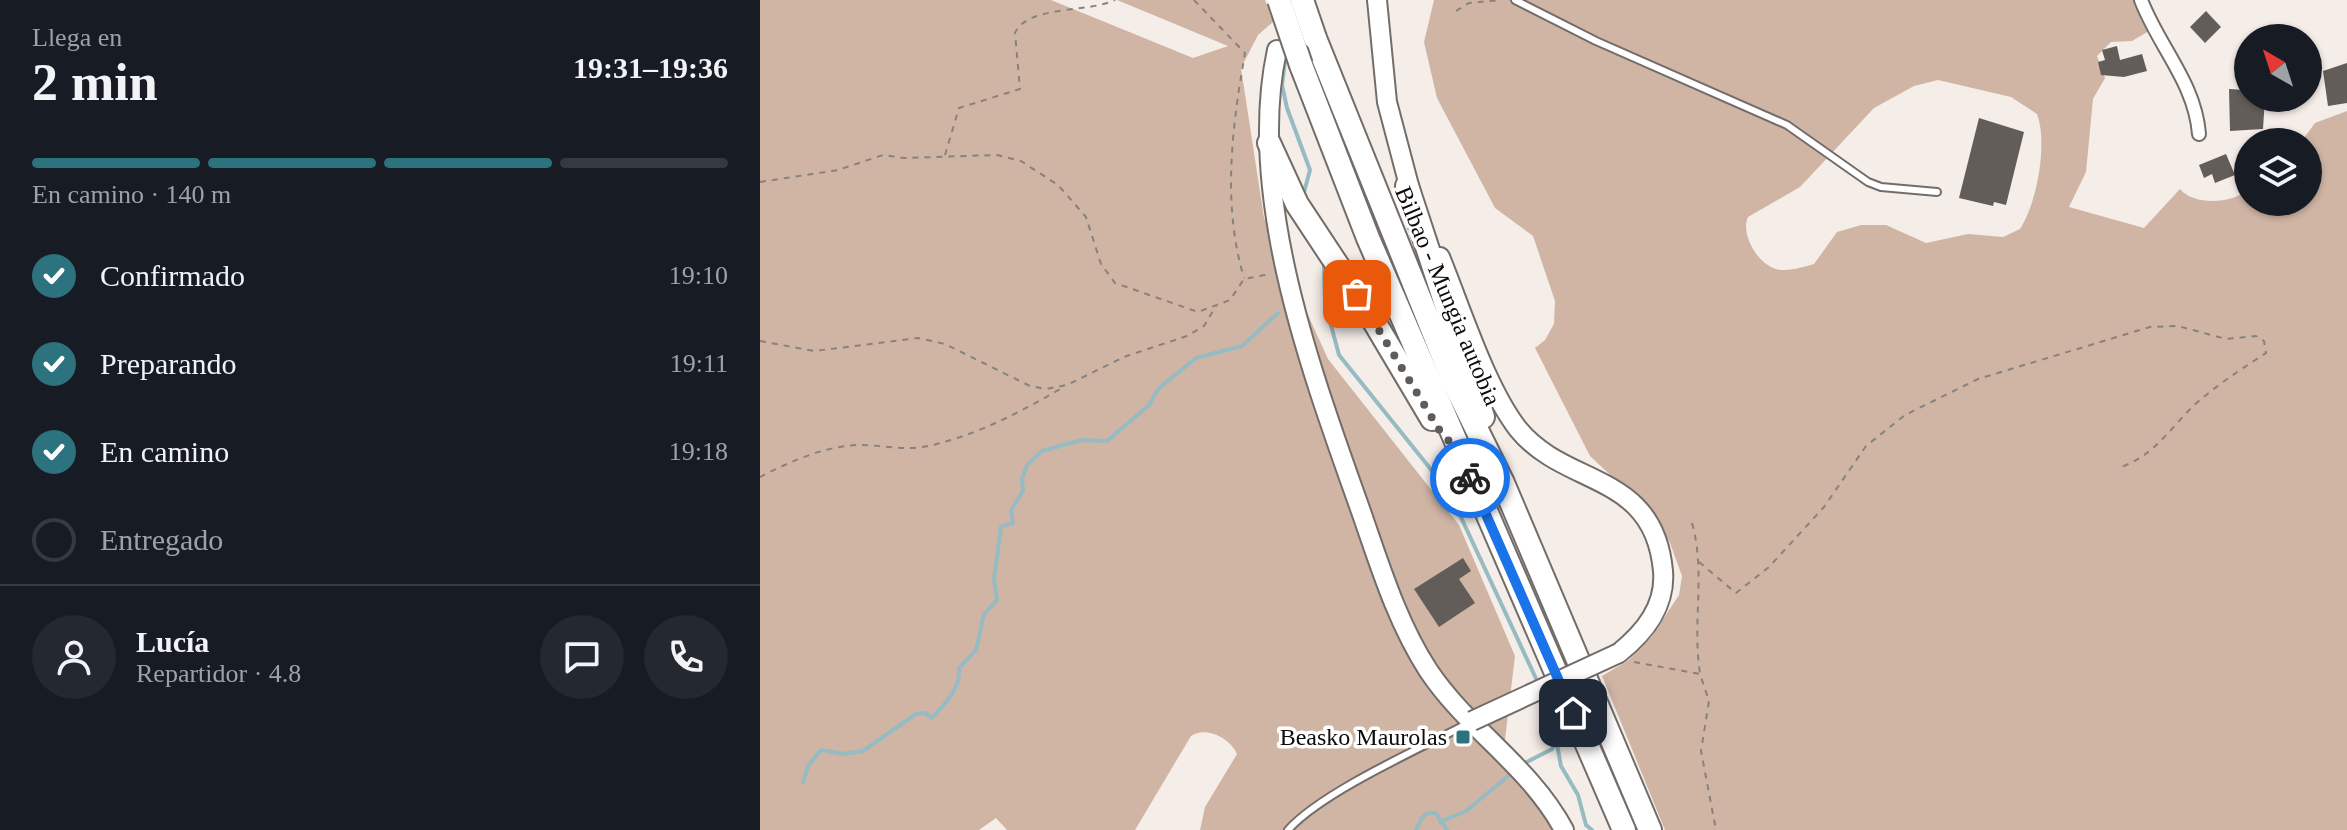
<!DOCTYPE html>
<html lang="es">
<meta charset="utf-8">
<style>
:root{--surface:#171b24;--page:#242831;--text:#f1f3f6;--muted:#9ea1a6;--line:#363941;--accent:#2c727f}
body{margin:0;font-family:Georgia,serif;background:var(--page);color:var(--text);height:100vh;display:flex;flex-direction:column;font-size:30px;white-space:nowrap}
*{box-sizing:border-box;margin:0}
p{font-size:26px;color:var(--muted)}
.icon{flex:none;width:44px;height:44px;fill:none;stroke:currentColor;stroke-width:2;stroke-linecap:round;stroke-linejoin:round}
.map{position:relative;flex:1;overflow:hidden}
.panel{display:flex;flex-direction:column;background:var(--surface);width:760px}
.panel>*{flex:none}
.needle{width:52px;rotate:321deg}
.controls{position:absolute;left:1474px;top:24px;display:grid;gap:16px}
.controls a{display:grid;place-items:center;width:88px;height:88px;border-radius:50%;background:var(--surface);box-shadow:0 2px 6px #0004;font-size:40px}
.pin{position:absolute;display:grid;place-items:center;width:68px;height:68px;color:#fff;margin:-34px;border-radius:16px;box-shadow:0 4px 12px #0006}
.courier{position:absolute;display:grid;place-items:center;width:80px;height:80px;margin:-40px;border:6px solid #1a73e8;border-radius:50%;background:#fff;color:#222;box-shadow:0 2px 10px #0007}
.head em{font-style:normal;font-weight:800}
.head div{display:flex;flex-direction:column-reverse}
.head{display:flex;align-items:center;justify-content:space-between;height:136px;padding:0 32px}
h1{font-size:52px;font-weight:800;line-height:60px}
.bar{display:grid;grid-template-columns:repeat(4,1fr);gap:12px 8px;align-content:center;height:96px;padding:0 32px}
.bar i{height:10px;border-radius:6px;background:var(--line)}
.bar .on{background:var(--accent)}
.bar p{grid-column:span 4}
.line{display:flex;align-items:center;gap:20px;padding:0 32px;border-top:2px solid var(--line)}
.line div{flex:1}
.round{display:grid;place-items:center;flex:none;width:84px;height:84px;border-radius:42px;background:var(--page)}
ol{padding:0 32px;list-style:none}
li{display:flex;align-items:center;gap:24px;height:88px}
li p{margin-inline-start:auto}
li .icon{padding:8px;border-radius:50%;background:var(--accent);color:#fff;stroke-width:4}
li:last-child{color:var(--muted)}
li i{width:44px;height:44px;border:4px solid var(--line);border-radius:50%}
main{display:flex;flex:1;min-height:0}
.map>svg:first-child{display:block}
.green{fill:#d0b5a5;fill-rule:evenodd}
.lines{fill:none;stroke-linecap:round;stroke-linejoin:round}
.stream{stroke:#96bbc2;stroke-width:4}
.building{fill:#635d59}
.lane-casing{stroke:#736d69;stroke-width:10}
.street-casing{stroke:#736d69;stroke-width:16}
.secondary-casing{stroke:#736d69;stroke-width:22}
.highway-casing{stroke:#736d69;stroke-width:26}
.path{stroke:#87827e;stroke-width:2;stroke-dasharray:6 6;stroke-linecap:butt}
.lane{stroke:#fff;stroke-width:6}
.street{stroke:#fff;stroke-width:12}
.secondary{stroke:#fff;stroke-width:18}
.highway{stroke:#fff;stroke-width:22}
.secondary-bridge-casing{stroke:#736d69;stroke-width:22;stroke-linecap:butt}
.highway-bridge-casing{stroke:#736d69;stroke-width:26;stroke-linecap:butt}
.secondary-bridge{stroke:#fff;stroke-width:18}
.highway-bridge{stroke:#fff;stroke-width:22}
.done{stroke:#5f5b58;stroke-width:8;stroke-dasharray:0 14.4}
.route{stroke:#1a73e8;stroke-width:10}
.poi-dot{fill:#2c727f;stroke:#fff;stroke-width:3}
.labels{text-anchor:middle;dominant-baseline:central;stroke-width:7;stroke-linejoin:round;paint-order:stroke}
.street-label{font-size:24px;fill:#0e0c0a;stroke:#fff}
.poi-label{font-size:24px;fill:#0e0c0a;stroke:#fff;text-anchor:end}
</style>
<main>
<section class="panel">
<div class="head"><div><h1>2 min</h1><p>Llega en</p></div><em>19:31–19:36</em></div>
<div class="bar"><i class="on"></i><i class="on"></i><i class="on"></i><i></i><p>En camino · 140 m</p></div>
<ol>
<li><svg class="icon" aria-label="check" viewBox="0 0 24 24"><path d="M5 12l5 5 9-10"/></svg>Confirmado<p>19:10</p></li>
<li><svg class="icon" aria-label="check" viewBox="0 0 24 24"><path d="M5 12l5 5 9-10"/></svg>Preparando<p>19:11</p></li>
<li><svg class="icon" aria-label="check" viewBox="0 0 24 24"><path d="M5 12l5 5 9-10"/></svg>En camino<p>19:18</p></li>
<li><i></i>Entregado</li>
</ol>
<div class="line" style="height:144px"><a class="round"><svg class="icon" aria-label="person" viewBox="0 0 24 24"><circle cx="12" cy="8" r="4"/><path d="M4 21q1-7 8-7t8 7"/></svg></a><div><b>Lucía</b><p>Repartidor · 4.8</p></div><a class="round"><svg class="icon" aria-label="chat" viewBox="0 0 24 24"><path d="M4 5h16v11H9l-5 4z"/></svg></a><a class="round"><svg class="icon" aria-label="phone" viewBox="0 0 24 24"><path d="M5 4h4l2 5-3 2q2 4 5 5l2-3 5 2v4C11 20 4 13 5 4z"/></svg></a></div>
</section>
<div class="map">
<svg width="1587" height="830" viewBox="0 0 1587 830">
<rect width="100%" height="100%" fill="#f5ede8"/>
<g class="green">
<path d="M0 0H291L433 58 468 46 357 0H505L513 22 498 35 481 68 504 218 568 359 699 525 755 656 743 756 806 830H440L445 807 477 754C470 738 446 726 431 736L375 830H247L236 818 219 830H0Z"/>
<path d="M674 0H1382L1389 31 1372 41 1351 42 1337 56 1345 78 1333 99 1326 172 1309 207 1384 228 1420 189C1434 206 1473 204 1488 189V202H1548V142H1541L1555 123 1587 111V830H905L842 676 869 660 891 637 919 595 922 576 910 543 894 516 830 456 775 348 785 340 794 324 795 301 773 236 735 208 677 98 664 42ZM1178 80 1251 97 1277 114C1288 143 1277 203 1260 229L1243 237 1208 234 1166 243 1126 225H1101L1077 232 1054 264C1043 267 1028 272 1016 269 998 264 980 234 988 217L1040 187 1114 108 1154 86Z"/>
</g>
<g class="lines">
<g class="stream">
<path d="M525 61 522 85 527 108 550 170 543 196"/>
<path d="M564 266 565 303 579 355 673 472 699 513 779 685"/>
<path d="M783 693 791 712 801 766 818 795 826 825 832 830"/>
<path d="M763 764 792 749 797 741"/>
<path d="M43 782 48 766 61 750 83 754 103 751 156 714 165 713 172 718C185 704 201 688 199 668L216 650 224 614 237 600 234 579 241 527 253 523 251 510 263 491 262 479 267 465 282 451 321 440 347 441 389 405 399 388 436 358 482 346 518 313"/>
<path d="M680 822 706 811 753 772"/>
<path d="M656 830C662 819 661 812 676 813L687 830"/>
</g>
</g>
<g class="building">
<path d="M1446 11 1461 27 1445 43 1430 27Z"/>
<path d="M1357 46 1360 60 1382 54 1387 71 1364 77 1341 75 1338 62 1345 60 1342 50Z"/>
<path d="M1587 63V103L1568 106 1563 71Z"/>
<path d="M1469 89 1485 90 1488 98H1505L1503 129 1470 131Z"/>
<path d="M1219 118 1264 132 1246 205 1234 202 1233 206 1199 198Z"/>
<path d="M1466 154 1475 175 1455 183 1452 174 1444 178 1439 165Z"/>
<path d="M703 558 711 571 699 579 715 603 679 627 654 589Z"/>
</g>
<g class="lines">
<g class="lane-casing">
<g id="lane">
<path d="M755 0 836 41 1027 125 1108 182 1121 187 1177 192"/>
<path d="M528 830C562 792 661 748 709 723"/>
</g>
</g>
<g class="street-casing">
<path id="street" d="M1381 0C1399 47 1435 83 1439 134"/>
</g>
<g class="secondary-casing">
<g id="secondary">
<path d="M617 0 627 102 652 197"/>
<path d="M517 50C486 194 550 368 598 503 618 559 635 619 668 670 707 729 770 766 804 830"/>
<path d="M680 257C701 308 725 386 758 429 806 488 894 471 903 571 906 606 885 632 859 653"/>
</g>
</g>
<g class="highway-casing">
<g id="highway">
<path d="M555 38 693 381 743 483 890 830"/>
<path d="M541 65 608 238 864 830"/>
<path d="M509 143 537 204 609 313 672 419"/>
<path d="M647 186 723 417"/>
</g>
</g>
<g class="path">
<path d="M434 0 485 53C472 127 462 205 484 278"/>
<path d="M696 11 709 3 740 0"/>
<path d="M185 155 199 108 260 89 255 33C267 5 329 13 355 0"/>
<path d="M0 182 78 170 123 155 144 158 237 155 261 161 298 185 326 217 341 264 355 283 438 312 470 300 484 279 510 274"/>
<path d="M0 341 54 351 158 338 185 344 270 386 286 389 307 385 364 357 427 336 444 326 456 306"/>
<path d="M0 477C29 462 67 445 100 445 122 445 147 451 168 446 218 435 260 412 304 387"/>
<path d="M932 523C946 573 932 623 940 673"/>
<path d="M939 562 976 593 1009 567 1064 507 1106 446 1145 415 1218 379 1390 327 1418 326 1466 339 1496 336 1504 341 1506 353C1483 368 1460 383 1440 400 1411 425 1398 454 1361 467"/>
<path d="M874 662 940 674 949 701 941 751 956 830"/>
</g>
<use href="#lane" class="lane"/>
<use href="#street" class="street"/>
<use href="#secondary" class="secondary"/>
<use href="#highway" class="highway"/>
<g class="secondary-bridge-casing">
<path id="secondary-bridge" d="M712 721 859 653"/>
</g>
<g class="highway-bridge-casing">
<g id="highway-bridge">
<path d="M519 0 541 65"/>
<path d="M542 0 555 38"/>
</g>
</g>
<use href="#secondary-bridge" class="secondary-bridge"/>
<use href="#highway-bridge" class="highway-bridge"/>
</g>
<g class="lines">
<path class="done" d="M597 294 680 431 698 451 710 478"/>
<path class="route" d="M710 478 813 713"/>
</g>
<rect class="poi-dot" x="695" y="729" width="16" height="16" rx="4"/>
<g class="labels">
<g class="street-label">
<text transform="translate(688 296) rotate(67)">Bilbao - Mungia autobia</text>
</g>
<g class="poi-label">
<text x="687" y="737">Beasko Maurolas</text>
</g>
</g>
</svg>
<div class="controls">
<a><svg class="needle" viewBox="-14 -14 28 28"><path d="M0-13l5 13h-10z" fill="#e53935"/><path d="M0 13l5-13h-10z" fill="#9ea1a6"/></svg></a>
<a><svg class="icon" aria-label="layers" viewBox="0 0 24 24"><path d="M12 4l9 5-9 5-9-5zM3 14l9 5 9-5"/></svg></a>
</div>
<div class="pin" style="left:597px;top:294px;background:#ea580c"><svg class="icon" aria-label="bag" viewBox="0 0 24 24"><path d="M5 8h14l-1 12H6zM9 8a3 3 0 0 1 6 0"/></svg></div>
<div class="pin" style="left:813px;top:713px;background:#1f2937"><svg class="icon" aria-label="home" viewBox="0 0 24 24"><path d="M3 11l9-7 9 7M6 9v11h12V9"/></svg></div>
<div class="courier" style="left:710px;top:478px"><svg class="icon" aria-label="bike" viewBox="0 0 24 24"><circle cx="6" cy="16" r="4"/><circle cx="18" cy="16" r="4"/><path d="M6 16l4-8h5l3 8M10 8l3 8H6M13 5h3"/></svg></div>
</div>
</main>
